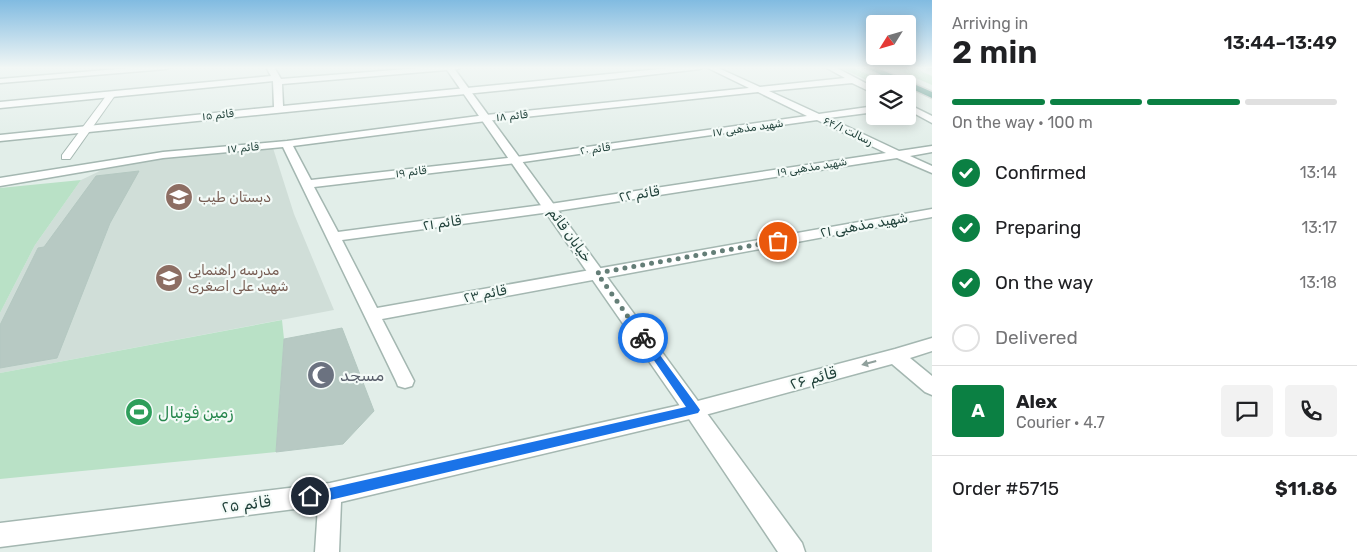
<!DOCTYPE html>
<meta charset="utf-8">
<style>
:root{--surface:#fff;--page:#f2f2f2;--text:#202124;--muted:#757577;--line:#e0e0e0;--accent:#0b8043}
body{margin:0;font-family:Rubik,"Noto Sans Arabic",sans-serif;background:var(--page);color:var(--text);height:100vh;display:flex;flex-direction:column;font-size:19px;white-space:nowrap}
*{box-sizing:border-box;margin:0}
p{font-size:16px;color:var(--muted)}
.icon{flex:none;width:28px;height:28px;fill:none;stroke:currentColor;stroke-width:2;stroke-linecap:round;stroke-linejoin:round}
.map{position:relative;flex:1;overflow:hidden}
.sheet{display:flex;flex-direction:column;background:var(--surface);width:425px}
.sheet>*{flex:none}
.needle{width:32px;rotate:233deg}
.buttons{position:absolute;left:866px;top:15px;display:grid;gap:10px}
.buttons a{display:grid;place-items:center;width:50px;height:50px;border-radius:5px;background:var(--surface);box-shadow:0 2px 12px #0003;font-size:25px}
.pin{position:absolute;display:grid;place-items:center;width:42px;height:42px;color:#fff;margin:-21px;border:2px solid #fff;border-radius:50%;box-shadow:0 1px 5px #0007}
.courier{position:absolute;display:grid;place-items:center;width:50px;height:50px;margin:-25px;border:4px solid #1a73e8;border-radius:50%;background:#fff;color:#222;box-shadow:0 1px 6px #0007}
.summary em{font-style:normal;font-weight:600}
.summary div{display:flex;flex-direction:column-reverse}
.summary{display:flex;align-items:center;justify-content:space-between;height:85px;padding:0 20px}
h1{font-size:32px;font-weight:600;line-height:38px}
.bar{display:grid;grid-template-columns:repeat(4,1fr);gap:8px 5px;align-content:center;height:60px;padding:0 20px}
.bar i{height:6px;border-radius:4px;background:var(--line)}
.bar .current{background:var(--accent)}
.bar p{grid-column:span 4}
.line{display:flex;align-items:center;gap:12px;padding:0 20px;border-top:1px solid var(--line)}
.line div{flex:1}
.round{display:grid;place-items:center;flex:none;width:52px;height:52px;border-radius:5px;background:var(--page)}
ol{padding:0 20px;list-style:none}
li{display:flex;align-items:center;gap:15px;height:55px}
li p{margin-inline-start:auto}
li .icon{padding:5px;border-radius:50%;background:var(--accent);color:#fff;stroke-width:4}
li:last-child{color:var(--muted)}
li i{width:28px;height:28px;border:2px solid var(--line);border-radius:50%}
main{display:flex;flex:1;min-height:0}
.map>svg:first-child{display:block}
.built{fill:#d0ded8}
.green{fill:#b9e1c6}
.building{fill:#b7c9c3;stroke:#b4c8c1}
.lines{fill:none;stroke-linecap:round;stroke-linejoin:round}
.service-casing{stroke:#a4b7b1;stroke-width:2}
.minor-casing{stroke:#a4b7b1;stroke-width:3}
.tertiary-casing{stroke:#a4b7b1;stroke-width:3}
.trunk-casing{stroke:#c1cac8;stroke-width:3}
.service{fill:#fff;fill-rule:evenodd}
.minor{fill:#fff;fill-rule:evenodd}
.tertiary{fill:#fff;fill-rule:evenodd}
.trunk{fill:#468c80;fill-rule:evenodd}
.oneway{fill:#90a09c}
.route{fill:#1a73e8}
.done{stroke:#647e77;stroke-width:5;stroke-dasharray:0 9}
.labels{text-anchor:middle;dominant-baseline:central;stroke-width:4.5;stroke-linejoin:round;paint-order:stroke}
.far-street-label{font-size:11px;fill:#20413a;stroke:#f3faf7}
.street-label{font-size:14px;fill:#20413a;stroke:#f3faf7}
.education-label{font-size:14px;fill:#785e54;stroke:#f3faf7;text-anchor:start}
.near-worship-label{font-size:16px;fill:#5b616d;stroke:#f3faf7;text-anchor:start}
.near-street-label{font-size:16px;fill:#20413a;stroke:#f3faf7}
.near-leisure-label{font-size:16px;fill:#27864d;stroke:#f3faf7;text-anchor:start}
</style>
<main>
<div class="map">
<svg width="932" height="552" viewBox="0 0 932 552">
<rect width="100%" height="100%" fill="#e2eee9"/>
<path class="built" d="M273 148 294 214 334 310 0 373V313L35 245 81 180 102 170 162 158Z"/>
<g class="green">
<path d="M839 67H852L889 84H875Z"/>
<path d="M891 67H911L932 76V85Z"/>
<path d="M81 180 35 245 0 313V188Z"/>
<path d="M282 320 284 339 276 452 0 479V373Z"/>
</g>
<g class="building">
<path d="M139 171 110 223 57 358 0 368V325L38 248 44 247 96 176Z"/>
<path d="M342 328 374 411 343 444 276 452 284 339Z"/>
</g>
<g class="lines">
<g class="service-casing">
<path id="service" d="M109 92 116 94 70 159H62V155Z"/>
</g>
<g class="minor-casing">
<g id="minor">
<path d="M141 67H170L166 69 0 83V79Z"/>
<path d="M266 67H274L281 79 432 67H462L458 69 282 84 283 106 680 67H704L700 69 613 79 0 141V135L274 107 273 81 0 108V102L271 76Z"/>
<path d="M706 67H716L760 87 845 78 825 67H835L875 88V94L852 83 769 91 819 114 875 106V112L829 118 899 151 932 146V152L910 156 932 166V173L897 158 550 212 342 240 377 308 932 209V217L382 319 414 381 412 386 405 388 398 386 396 381 283 147 163 158 0 186V178L163 152 287 141 486 115 749 88ZM758 92 807 116 516 157 311 180 293 146 486 121ZM817 120 886 153 550 204 338 232 314 187 516 163Z"/>
<path d="M908 104 932 116V123L908 110Z"/>
<path d="M932 338V351L910 358 932 376V395L925 392 892 364 694 418 341 502 339 552H315L318 506 0 547V523L330 483 694 402 895 349Z"/>
</g>
</g>
<g class="tertiary-casing">
<path id="tertiary" d="M445 67H453L802 543 805 552H778L687 416Z"/>
</g>
<g class="trunk-casing">
<g id="trunk">
<path d="M865 67H875L932 92V98L908 87V84H900Z"/>
<path d="M927 67H932V69H928Z"/>
</g>
</g>
<use href="#service" class="service"/>
<use href="#minor" class="minor"/>
<use href="#tertiary" class="tertiary"/>
<use href="#trunk" class="trunk"/>
</g>
<defs><path id="oneway-solid" d="M-6-.8H1V-3.2L6.5 0L1 3.2V.8H-6Z" transform="scale(1.25)"/></defs>
<use class="oneway" href="#oneway-solid" transform="translate(869 363) rotate(165)"/>
<linearGradient id="sky" x2="0" y2="1"><stop stop-color="#81bbe1"/><stop offset="0.47" stop-color="#f2f7f5"/><stop offset="1" stop-color="#f2f7f5" stop-opacity="0"/></linearGradient>
<rect width="932" height="144" fill="url(#sky)"/>
<path class="route" d="M643 335 646 336 698 407 700 410 698 413 330 500 310 502 306 500 304 496 306 492 330 488 686 407 640 340V336Z"/>
<g class="lines">
<path class="done" d="M643 338 597 273 778 241"/>
</g>
<defs>
<g id="school-disc" transform="scale(1.4375)"><circle r="9.5" fill="#8d6e63" stroke="#f3faf7"/><path d="M0-5L7-2L0 1L-7-2ZM-4 1L0 2.5L4 1V4Q0 6-4 4Z" fill="#fff"/></g>
<g id="mosque-disc" transform="scale(1.4375)"><circle r="9.5" fill="#6b7280" stroke="#f3faf7"/><path d="M3.5-4.9A6 6 0 1 0 3.5 4.9A5 5 0 1 1 3.5-4.9Z" fill="#fff"/></g>
<g id="stadium-disc" transform="scale(1.4375)"><circle r="9.5" fill="#2e9e5b" stroke="#f3faf7"/><path d="M0-5a6.5 5 0 1 0 0 10a6.5 5 0 1 0 0-10ZM-3.5-1.8h7v3.6h-7Z" fill="#fff"/></g>
</defs>
<g fill-rule="evenodd">
<use href="#school-disc" x="179" y="197"/>
<use href="#school-disc" x="169" y="278"/>
<use href="#mosque-disc" x="321" y="375"/>
<use href="#stadium-disc" x="139" y="412"/>
</g>
<g class="labels">
<g class="far-street-label">
<text transform="translate(218 115) rotate(-6)">قائم ۱۵</text>
<text transform="translate(512 116) rotate(-6)">قائم ۱۸</text>
<text transform="translate(748 128) rotate(-8)">شهید مذهبی ۱۷</text>
<text transform="translate(848 131) rotate(25)">رسالت ۶۴/۱</text>
<text transform="translate(243 148) rotate(-5)">قائم ۱۷</text>
<text transform="translate(595 149) rotate(-8)">قائم ۲۰</text>
<text transform="translate(812 167) rotate(-9)">شهید مذهبی ۱۹</text>
<text transform="translate(411 172) rotate(-7)">قائم ۱۹</text>
</g>
<g class="street-label">
<text transform="translate(639 194) rotate(-9)">قائم ۲۲</text>
<text transform="translate(442 223) rotate(-8)">قائم ۲۱</text>
<text transform="translate(864 225) rotate(-10)">شهید مذهبی ۲۱</text>
<text transform="translate(570 235) rotate(54)">خیابان قائم</text>
<text transform="translate(485 294) rotate(-11)">قائم ۲۳</text>
</g>
<g class="education-label">
<text x="198" y="197">دبستان طیب</text>
<text x="188" y="270">مدرسه راهنمایی<tspan x="188" dy="16">شهید علی اصغری</tspan></text>
</g>
<g class="near-worship-label">
<text x="340" y="375">مسجد</text>
</g>
<g class="near-street-label">
<text transform="translate(813 378) rotate(-15)">قائم ۲۶</text>
<text transform="translate(246 504) rotate(-7)">قائم ۲۵</text>
</g>
<g class="near-leisure-label">
<text x="158" y="412">زمین فوتبال</text>
</g>
</g>
</svg>
<div class="buttons">
<a><svg class="needle" viewBox="-14 -14 28 28"><path d="M0-13l5 13h-10z" fill="#e53935"/><path d="M0 13l5-13h-10z" fill="#757577"/></svg></a>
<a><svg class="icon" aria-label="layers" viewBox="0 0 24 24"><path d="M12 4l9 5-9 5-9-5zM3 14l9 5 9-5"/></svg></a>
</div>
<div class="pin" style="left:778px;top:241px;background:#ea580c"><svg class="icon" aria-label="bag" viewBox="0 0 24 24"><path d="M5 8h14l-1 12H6zM9 8a3 3 0 0 1 6 0"/></svg></div>
<div class="pin" style="left:310px;top:496px;background:#1f2937"><svg class="icon" aria-label="home" viewBox="0 0 24 24"><path d="M3 11l9-7 9 7M6 9v11h12V9"/></svg></div>
<div class="courier" style="left:643px;top:338px"><svg class="icon" aria-label="bike" viewBox="0 0 24 24"><circle cx="6" cy="16" r="4"/><circle cx="18" cy="16" r="4"/><path d="M6 16l4-8h5l3 8M10 8l3 8H6M13 5h3"/></svg></div>
</div>
<section class="sheet">
<div class="summary"><div><h1>2 min</h1><p>Arriving in</p></div><em>13:44–13:49</em></div>
<div class="bar"><i class="current"></i><i class="current"></i><i class="current"></i><i></i><p>On the way · 100 m</p></div>
<ol>
<li><svg class="icon" aria-label="check" viewBox="0 0 24 24"><path d="M5 12l5 5 9-10"/></svg>Confirmed<p>13:14</p></li>
<li><svg class="icon" aria-label="check" viewBox="0 0 24 24"><path d="M5 12l5 5 9-10"/></svg>Preparing<p>13:17</p></li>
<li><svg class="icon" aria-label="check" viewBox="0 0 24 24"><path d="M5 12l5 5 9-10"/></svg>On the way<p>13:18</p></li>
<li><i></i>Delivered</li>
</ol>
<div class="line" style="height:90px"><b class="round" style="background:var(--accent);color:#fff">A</b><div><b>Alex</b><p>Courier · 4.7</p></div><a class="round"><svg class="icon" aria-label="chat" viewBox="0 0 24 24"><path d="M4 5h16v11H9l-5 4z"/></svg></a><a class="round"><svg class="icon" aria-label="phone" viewBox="0 0 24 24"><path d="M5 4h4l2 5-3 2q2 4 5 5l2-3 5 2v4C11 20 4 13 5 4z"/></svg></a></div>
<div class="line" style="height:65px"><div>Order #5715</div><b>$11.86</b></div>
</section>
</main>
